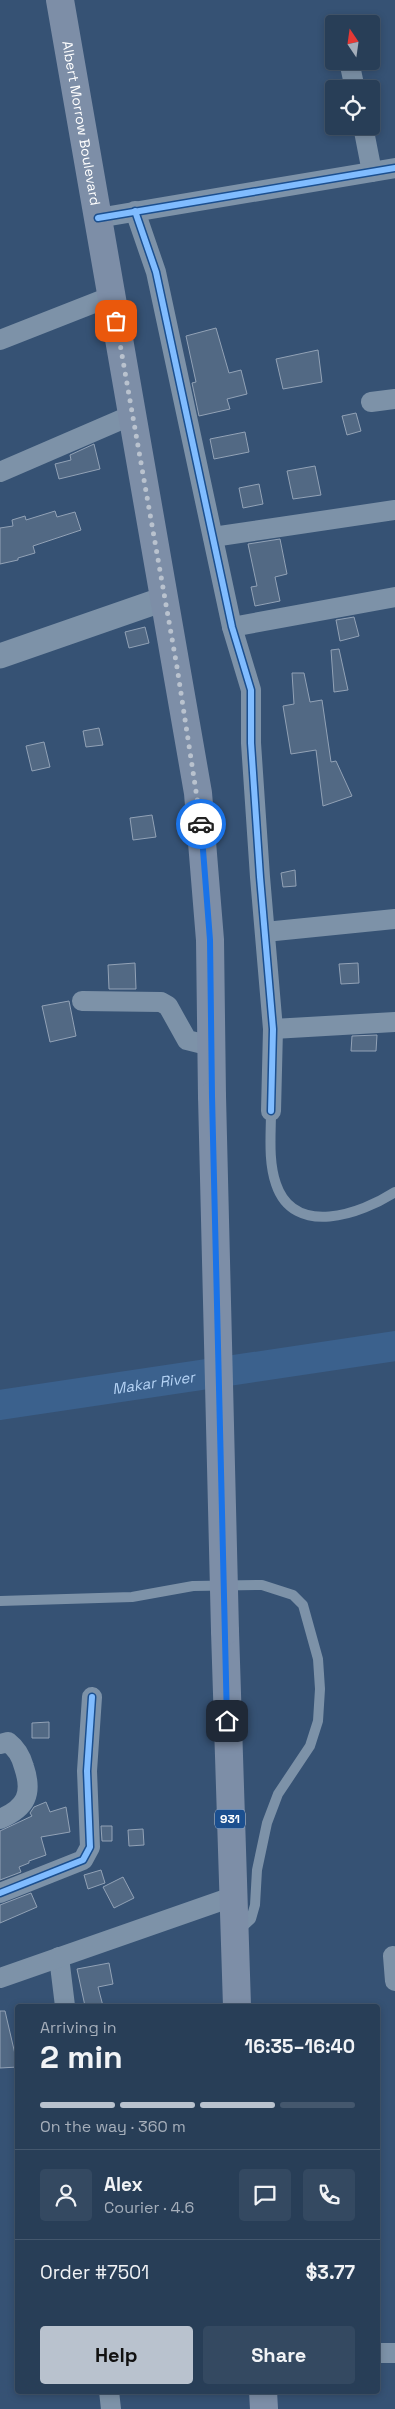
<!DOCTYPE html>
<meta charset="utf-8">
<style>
:root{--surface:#283e57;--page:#344961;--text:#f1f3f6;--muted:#a5aeba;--line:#44576d;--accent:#b9c2ce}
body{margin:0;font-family:"Space Grotesk",sans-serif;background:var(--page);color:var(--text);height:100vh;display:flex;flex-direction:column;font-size:19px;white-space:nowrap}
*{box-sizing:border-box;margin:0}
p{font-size:16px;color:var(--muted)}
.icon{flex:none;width:28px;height:28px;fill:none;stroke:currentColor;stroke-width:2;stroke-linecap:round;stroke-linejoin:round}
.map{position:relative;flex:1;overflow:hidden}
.details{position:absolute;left:15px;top:2004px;width:365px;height:390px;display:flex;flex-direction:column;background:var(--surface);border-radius:5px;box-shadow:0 2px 8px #0003,0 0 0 1px var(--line)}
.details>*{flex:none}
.needle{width:32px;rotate:347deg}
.controls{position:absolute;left:325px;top:15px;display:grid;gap:10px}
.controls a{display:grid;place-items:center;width:55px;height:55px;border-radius:5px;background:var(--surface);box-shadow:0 2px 8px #0003,0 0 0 1px var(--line);font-size:25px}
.pin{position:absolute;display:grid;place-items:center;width:42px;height:42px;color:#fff;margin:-21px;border-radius:10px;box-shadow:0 2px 8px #0006}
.courier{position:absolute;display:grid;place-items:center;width:50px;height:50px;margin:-25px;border:4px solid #1a73e8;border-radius:50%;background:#fff;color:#222;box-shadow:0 1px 6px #0007}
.head em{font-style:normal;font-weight:600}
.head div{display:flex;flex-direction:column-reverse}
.head{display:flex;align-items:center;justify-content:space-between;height:85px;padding:0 25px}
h1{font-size:32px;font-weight:600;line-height:38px}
.bar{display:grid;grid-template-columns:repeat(4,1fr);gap:8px 5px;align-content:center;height:60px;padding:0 25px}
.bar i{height:6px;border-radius:4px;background:var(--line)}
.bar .selected{background:var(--accent)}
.bar p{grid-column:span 4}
.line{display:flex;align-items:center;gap:12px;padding:0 25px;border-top:1px solid var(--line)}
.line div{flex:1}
.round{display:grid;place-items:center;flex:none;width:52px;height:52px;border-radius:5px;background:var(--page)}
.primary-button{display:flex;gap:10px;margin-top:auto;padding:10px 25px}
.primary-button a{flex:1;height:58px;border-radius:5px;background:var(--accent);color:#111;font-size:20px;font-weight:600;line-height:58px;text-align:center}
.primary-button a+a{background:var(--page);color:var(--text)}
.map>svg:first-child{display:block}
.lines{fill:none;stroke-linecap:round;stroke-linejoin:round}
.river{stroke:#3b618d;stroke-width:30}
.building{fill:#526984;stroke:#92a2b6}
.service{stroke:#7d92a8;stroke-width:10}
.minor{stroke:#7d92a8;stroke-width:20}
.tertiary{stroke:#7d92a8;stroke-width:25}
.primary{stroke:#7d8ea7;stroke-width:28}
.primary-bridge{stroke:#7d8ea7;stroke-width:28}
.cycleway-casing{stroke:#1b4f8f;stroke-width:9}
.cycleway{stroke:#80bcff;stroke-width:6}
.done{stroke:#b9c2ce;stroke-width:5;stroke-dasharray:0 9}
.route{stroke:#1a73e8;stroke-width:6}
.labels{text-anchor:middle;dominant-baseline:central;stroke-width:4;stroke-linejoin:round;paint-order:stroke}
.shield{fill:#1b4f8f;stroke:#bbcadd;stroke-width:1}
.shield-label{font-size:12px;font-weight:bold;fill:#fff}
.street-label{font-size:14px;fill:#fff;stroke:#1b4f8f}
.water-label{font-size:15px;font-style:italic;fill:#b5d3f5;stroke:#1b4f8f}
</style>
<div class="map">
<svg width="395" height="2409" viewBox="0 0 395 2409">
<rect width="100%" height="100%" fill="#365274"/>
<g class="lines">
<path class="river" id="s1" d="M0 1405 395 1346"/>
</g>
<g class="building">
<path d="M216 328 229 373 241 370 247 394 227 399 230 409 199 416 192 383 196 382 186 336Z"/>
<path d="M318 350 322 382 283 389 276 359Z"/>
<path d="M356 413 361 431 347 435 342 416Z"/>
<path d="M245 432 249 452 214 459 210 439Z"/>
<path d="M94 444 100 469 59 479 55 464 71 460 70 455Z"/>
<path d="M315 466 321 495 293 499 287 471Z"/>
<path d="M259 484 263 504 243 508 239 488Z"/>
<path d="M55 511 57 517 75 512 81 530 33 546 35 553 18 558V560L0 564V528L13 526 12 520 25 516 26 520Z"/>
<path d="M280 539 287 574 275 577 280 601 255 606 251 587 257 586 248 544Z"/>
<path d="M354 617 359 636 340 641 336 620Z"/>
<path d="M145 627 149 643 129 648 125 632Z"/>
<path d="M339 649 348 690 334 692 331 650Z"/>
<path d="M292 673H304L310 702 322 700 331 762 336 761 352 796 323 806 316 750 291 754 283 706 294 704Z"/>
<path d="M99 728 103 745 86 747 83 731Z"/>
<path d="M44 742 50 767 32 771 26 746Z"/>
<path d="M152 815 156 837 133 840 130 818Z"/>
<path d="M295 870 296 886 283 887 281 873Z"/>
<path d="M135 963 136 989H109L108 965Z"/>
<path d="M358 963 359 983 341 984 339 964Z"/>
<path d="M69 1001 76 1036 50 1042 42 1006Z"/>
<path d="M377 1035 376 1051H351L352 1036Z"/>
<path d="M49 1722V1738H32V1723Z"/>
<path d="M46 1802 50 1812 66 1807 70 1832 41 1837 46 1855 29 1861V1863L19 1867 21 1872 0 1880V1831L32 1816 30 1813 34 1807Z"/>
<path d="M101 1826H112V1841H102Z"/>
<path d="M143 1829 144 1845 129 1846 128 1830Z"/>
<path d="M101 1870 105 1883 88 1889 84 1875Z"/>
<path d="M123 1877 134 1898 114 1908 103 1887Z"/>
<path d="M31 1893 37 1907 0 1923V1905Z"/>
<path d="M109 1963 113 1984 98 1987 103 2006H85L77 1969Z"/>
<path d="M0 2011H5L18 2067 0 2068Z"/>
</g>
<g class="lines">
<g class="service">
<path d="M271 1111C271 1134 268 1161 276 1184 294 1238 361 1214 395 1192"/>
<path d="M0 1601 132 1597 193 1586 262 1585 293 1595 303 1605 318 1659 320 1689 318 1721 310 1746 278 1794 267 1823 257 1870 255 1905 251 1919 239 1930"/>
</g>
<g class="minor">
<path d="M349 61 355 89"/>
<path d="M363 126 372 172"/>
<path d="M135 211 156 272 232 627 251 690V743L260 877 273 1029 271 1111"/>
<path d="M98 218 395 168"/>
<path d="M0 340 112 296"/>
<path d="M371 402 395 399"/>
<path d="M0 472 132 415"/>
<path d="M213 537 395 510"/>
<path d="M232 627 395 597"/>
<path d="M265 932 395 919"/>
<path d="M82 1001 161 1002 168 1006 187 1040 211 1046"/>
<path d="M273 1029 395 1022"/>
<path d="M0 1744 8 1742C17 1749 21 1756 24 1767 33 1794 26 1808 0 1819"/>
<path d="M0 1893 83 1860 90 1847 87 1771 92 1697"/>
<path d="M393 1956 395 1981"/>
<path d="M59 1957 65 2006"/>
<path d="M0 1978 232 1897"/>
<path d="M378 2353H395"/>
<path d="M109 2391 111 2409"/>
</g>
<path class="tertiary" d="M0 656 164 599"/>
<g class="primary">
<path id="s2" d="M60 0 198 793 210 940 212 1096"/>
<path d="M225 1631 237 2006"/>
<path d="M263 2391 264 2409"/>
</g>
<path class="primary-bridge" d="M212 1096 225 1631"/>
<g class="cycleway-casing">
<g id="cycleway">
<path d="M135 211 156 272 232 627 251 690V743L260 877 273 1029 271 1111"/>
<path d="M98 218 395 168"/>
<path d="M0 1893 83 1860 90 1847 87 1771 92 1697"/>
</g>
</g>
<use href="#cycleway" class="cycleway"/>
</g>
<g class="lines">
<path class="done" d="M116 321 177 667 201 824"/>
<path class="route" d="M201 824 210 940 212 1096 227 1721"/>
</g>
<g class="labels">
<rect class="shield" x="215" y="1809.5" width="30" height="19" rx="4"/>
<g class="shield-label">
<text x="230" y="1819">931</text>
</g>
<g class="street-label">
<text stroke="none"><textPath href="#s2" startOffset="125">Albert Morrow Boulevard</textPath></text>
</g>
<g class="water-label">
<text stroke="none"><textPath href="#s1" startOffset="155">Makar River</textPath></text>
</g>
</g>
</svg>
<div class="controls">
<a><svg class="needle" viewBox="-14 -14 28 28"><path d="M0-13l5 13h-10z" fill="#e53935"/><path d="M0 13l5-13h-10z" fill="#a5aeba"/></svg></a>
<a><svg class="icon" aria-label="locate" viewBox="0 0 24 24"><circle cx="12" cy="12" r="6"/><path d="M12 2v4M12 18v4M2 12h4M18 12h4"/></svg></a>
</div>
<div class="pin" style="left:116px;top:321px;background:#ea580c"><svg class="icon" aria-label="bag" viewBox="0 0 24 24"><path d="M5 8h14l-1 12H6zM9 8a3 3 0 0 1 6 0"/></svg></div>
<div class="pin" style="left:227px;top:1721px;background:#1f2937"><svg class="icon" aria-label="home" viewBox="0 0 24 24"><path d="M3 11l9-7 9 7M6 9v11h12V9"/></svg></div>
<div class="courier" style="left:201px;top:824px"><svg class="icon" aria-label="car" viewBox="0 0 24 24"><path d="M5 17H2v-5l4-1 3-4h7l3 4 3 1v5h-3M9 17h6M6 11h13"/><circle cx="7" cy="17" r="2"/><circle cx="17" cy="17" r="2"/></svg></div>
<section class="details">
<div class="head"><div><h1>2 min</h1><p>Arriving in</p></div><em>16:35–16:40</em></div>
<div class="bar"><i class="selected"></i><i class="selected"></i><i class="selected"></i><i></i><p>On the way · 360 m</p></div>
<div class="line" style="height:90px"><a class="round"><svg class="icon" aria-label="person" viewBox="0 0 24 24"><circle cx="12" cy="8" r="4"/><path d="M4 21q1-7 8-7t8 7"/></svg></a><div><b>Alex</b><p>Courier · 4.6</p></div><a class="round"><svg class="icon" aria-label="chat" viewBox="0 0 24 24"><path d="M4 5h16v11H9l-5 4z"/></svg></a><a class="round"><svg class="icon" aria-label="phone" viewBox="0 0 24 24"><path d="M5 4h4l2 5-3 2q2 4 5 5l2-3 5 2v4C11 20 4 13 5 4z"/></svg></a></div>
<div class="line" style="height:65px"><div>Order #7501</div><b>$3.77</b></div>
<div class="primary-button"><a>Help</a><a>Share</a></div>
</section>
</div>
